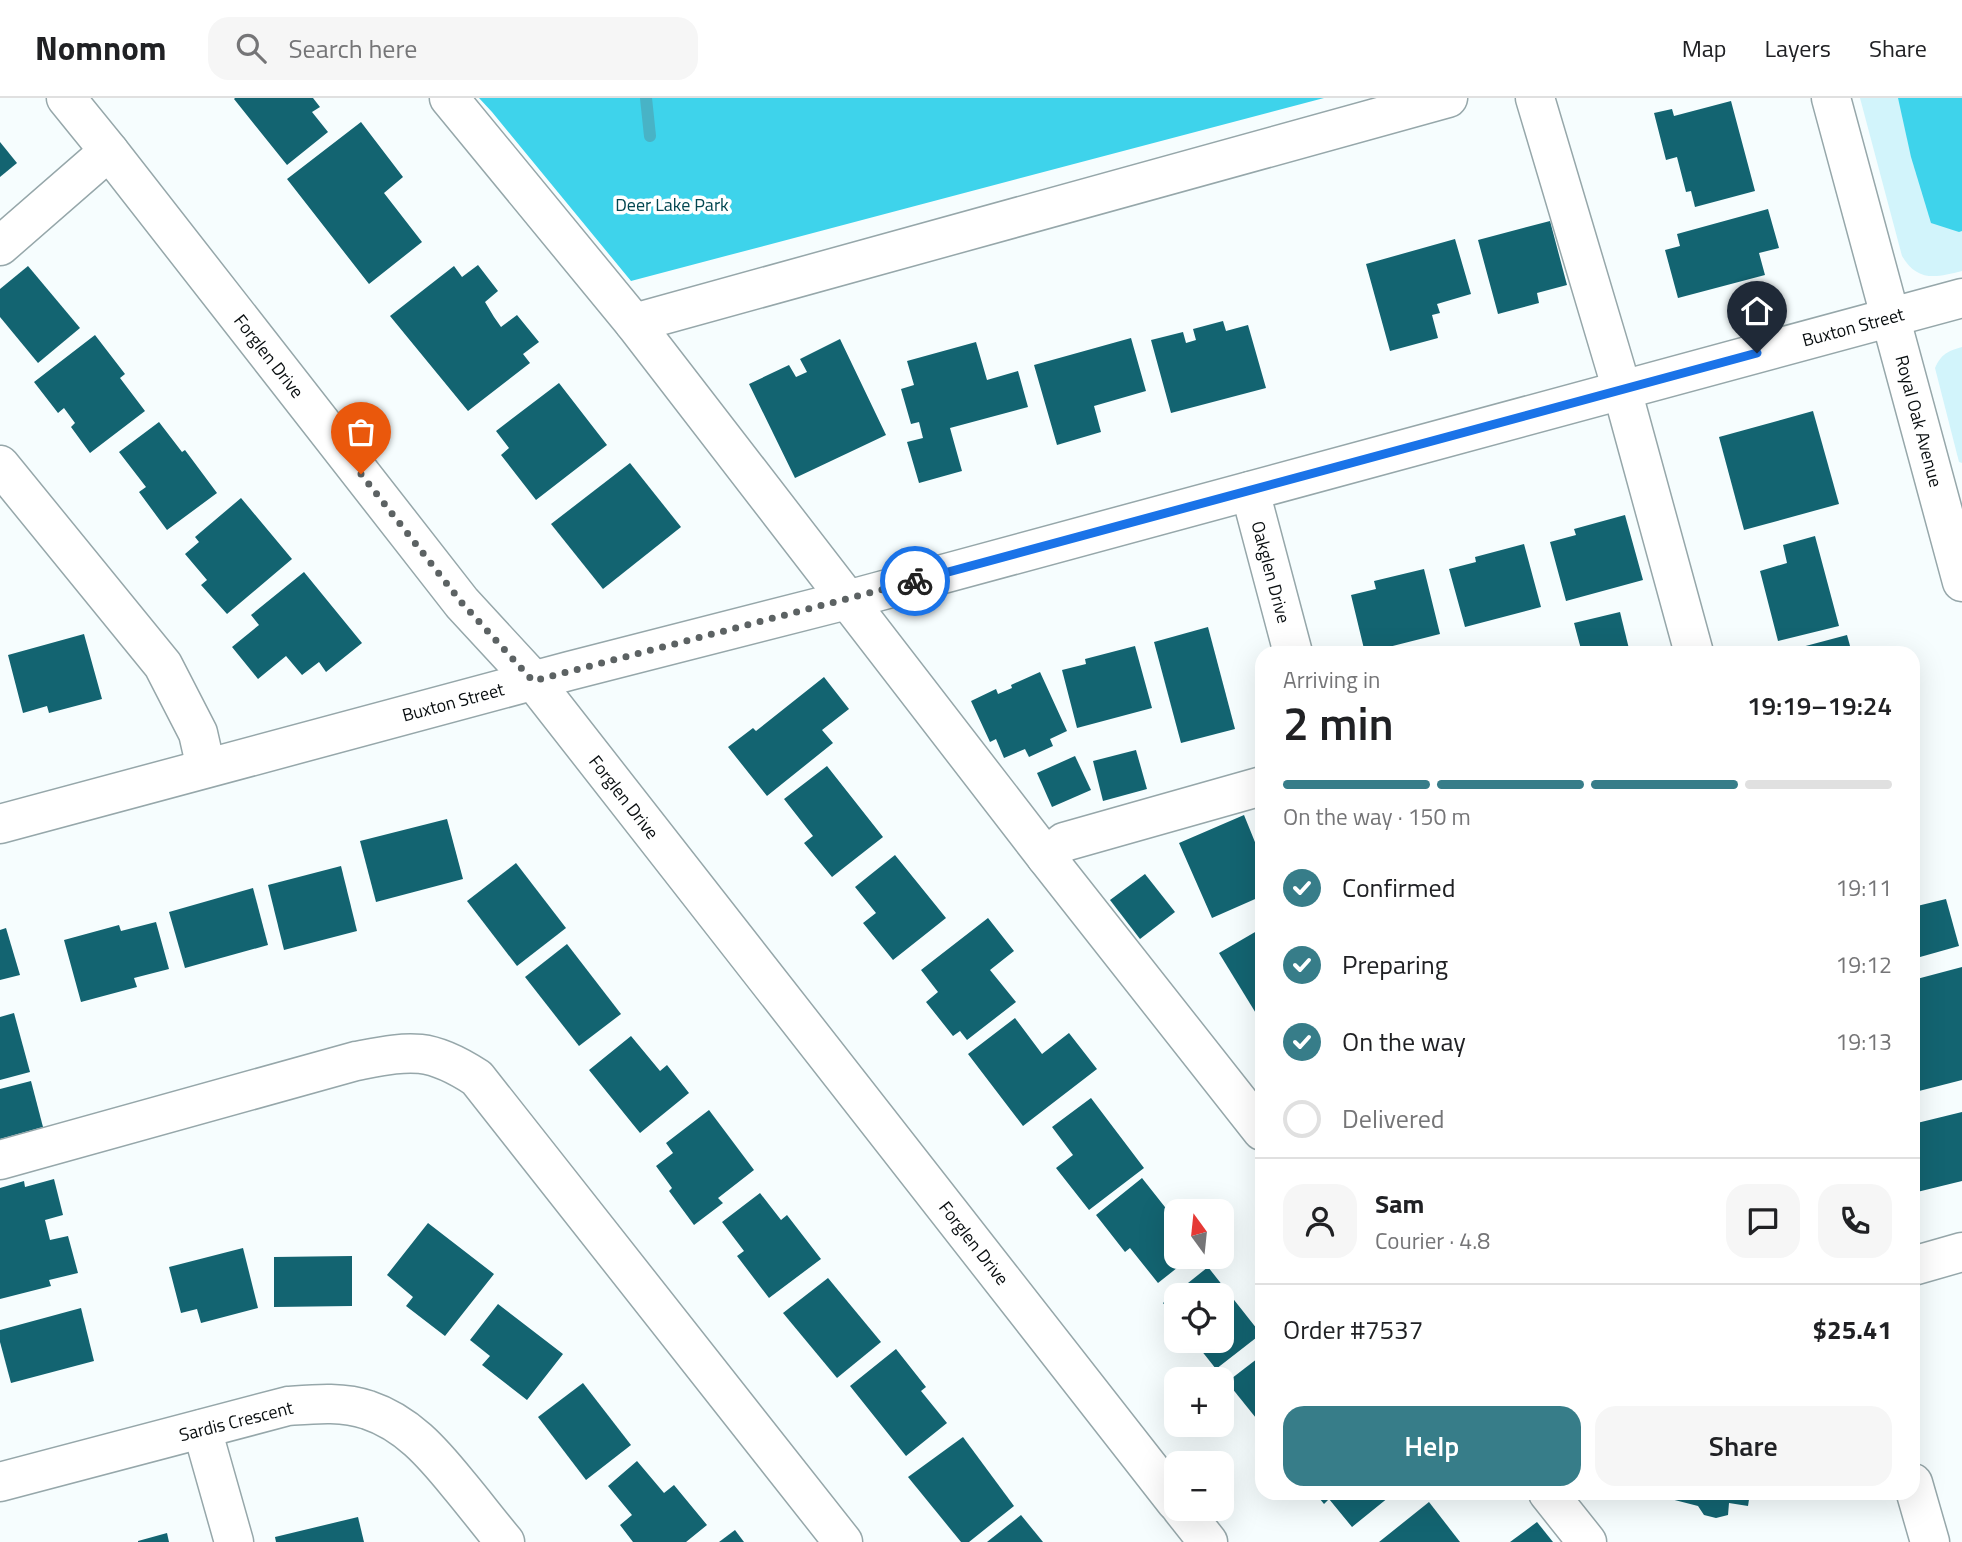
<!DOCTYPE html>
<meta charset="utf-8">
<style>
:root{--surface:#fff;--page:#f6f6f6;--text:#202124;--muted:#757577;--line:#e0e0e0;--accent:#377d89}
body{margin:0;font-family:"Titillium Web",sans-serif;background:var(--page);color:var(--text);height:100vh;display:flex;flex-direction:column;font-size:26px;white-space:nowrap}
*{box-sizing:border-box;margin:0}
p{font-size:23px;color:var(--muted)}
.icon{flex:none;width:38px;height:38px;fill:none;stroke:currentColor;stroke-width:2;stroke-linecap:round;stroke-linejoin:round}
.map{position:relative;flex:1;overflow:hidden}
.drawer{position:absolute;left:1255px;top:548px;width:665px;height:854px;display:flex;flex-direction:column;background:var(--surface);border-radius:21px;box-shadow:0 7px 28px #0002}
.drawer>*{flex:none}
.needle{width:46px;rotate:345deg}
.buttons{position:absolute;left:1164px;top:1101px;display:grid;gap:14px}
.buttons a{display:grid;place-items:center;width:70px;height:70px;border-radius:14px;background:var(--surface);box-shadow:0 7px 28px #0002;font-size:35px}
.pin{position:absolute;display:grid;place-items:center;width:60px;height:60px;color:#fff;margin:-72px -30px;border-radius:50% 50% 50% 0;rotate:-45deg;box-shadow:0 0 7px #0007}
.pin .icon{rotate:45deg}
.courier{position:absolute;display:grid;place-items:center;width:70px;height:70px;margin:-35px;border:5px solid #1a73e8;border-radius:50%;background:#fff;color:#222;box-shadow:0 2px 9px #0007}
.headline em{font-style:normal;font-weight:600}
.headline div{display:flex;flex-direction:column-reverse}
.headline{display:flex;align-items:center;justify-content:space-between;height:119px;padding:0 28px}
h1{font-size:46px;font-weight:600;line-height:52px}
.bar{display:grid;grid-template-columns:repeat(4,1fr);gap:10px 7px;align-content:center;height:84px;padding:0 28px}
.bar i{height:9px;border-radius:5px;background:var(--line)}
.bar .on{background:var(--accent)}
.bar p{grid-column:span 4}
.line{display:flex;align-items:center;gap:18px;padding:0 28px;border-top:2px solid var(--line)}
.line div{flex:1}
.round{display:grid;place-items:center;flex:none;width:74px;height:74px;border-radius:21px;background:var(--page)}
ol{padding:0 28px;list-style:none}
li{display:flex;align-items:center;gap:21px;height:77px}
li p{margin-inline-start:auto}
li .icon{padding:7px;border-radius:50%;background:var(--accent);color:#fff;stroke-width:4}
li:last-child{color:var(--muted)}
li i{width:38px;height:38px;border:4px solid var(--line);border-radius:50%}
.primary-button{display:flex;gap:14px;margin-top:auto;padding:14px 28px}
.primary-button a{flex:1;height:80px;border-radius:21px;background:var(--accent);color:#fff;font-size:28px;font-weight:600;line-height:80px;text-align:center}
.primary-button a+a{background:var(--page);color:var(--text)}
header{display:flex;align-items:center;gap:42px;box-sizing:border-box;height:98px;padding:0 35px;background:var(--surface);border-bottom:2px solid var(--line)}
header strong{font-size:33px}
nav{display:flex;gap:38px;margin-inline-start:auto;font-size:24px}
.search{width:490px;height:63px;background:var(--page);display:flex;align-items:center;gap:18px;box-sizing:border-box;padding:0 24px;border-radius:21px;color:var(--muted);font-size:26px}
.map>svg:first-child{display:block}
.green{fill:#d2f4fb}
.forest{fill:#3ed3eb}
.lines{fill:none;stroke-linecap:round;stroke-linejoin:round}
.stream{stroke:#48b3c6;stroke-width:12}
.building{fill:#136471}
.minor-casing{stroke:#96a7aa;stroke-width:41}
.minor{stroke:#fff;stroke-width:38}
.done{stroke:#5c6263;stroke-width:7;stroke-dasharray:0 12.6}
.route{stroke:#1a73e8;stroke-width:9}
.labels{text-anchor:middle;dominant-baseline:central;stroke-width:7;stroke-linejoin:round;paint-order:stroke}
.park-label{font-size:18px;fill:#014650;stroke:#fff}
.street-label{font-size:18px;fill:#090e10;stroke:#fff}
</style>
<header>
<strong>Nomnom</strong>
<div class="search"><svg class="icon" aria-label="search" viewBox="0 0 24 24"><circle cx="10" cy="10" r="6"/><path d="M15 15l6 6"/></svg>Search here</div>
<nav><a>Map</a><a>Layers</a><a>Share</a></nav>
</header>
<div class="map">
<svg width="1962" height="1444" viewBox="0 0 1962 1444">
<rect width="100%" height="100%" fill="#f6fdfe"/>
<g class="green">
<path d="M1860 0H1962V173C1937 179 1918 185 1902 158Z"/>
<path d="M1962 249V365L1959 364 1935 270C1941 256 1948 253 1962 249Z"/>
</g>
<g class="forest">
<path d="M479 0H1324L631 183 492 14Z"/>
<path d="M1898 0H1962V133L1959 134 1931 125 1911 59Z"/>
</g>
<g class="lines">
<path class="stream" d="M646 0 650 38"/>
</g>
<g class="building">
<path d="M235 0H313L320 9 312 14 328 34 287 67 234 1Z"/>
<path d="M1731 3 1755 93 1695 109 1691 93 1686 94 1677 59 1666 62 1654 15 1672 11 1674 18Z"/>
<path d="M361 24 403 79 384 95 422 144 369 186 287 81Z"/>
<path d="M0 44 17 65 0 79Z"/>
<path d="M1768 111 1779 150 1759 155 1765 177 1678 200 1665 152 1680 148 1677 136Z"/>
<path d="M1550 123 1567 187 1537 195 1539 205 1498 216 1478 142Z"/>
<path d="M1455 141 1471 196 1437 206 1440 215 1432 217 1438 240 1390 253 1366 166Z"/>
<path d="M478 167 498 193 485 204 494 219 501 229 517 217 539 244 523 256 530 265 468 313 390 218 454 168 462 179Z"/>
<path d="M28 168 80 230 38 265 0 219V191Z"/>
<path d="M1223 223 1226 233 1248 227 1266 290 1171 315 1151 242 1183 234 1186 245 1196 242 1193 231Z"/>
<path d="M95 237 125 276 120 280 145 313 90 355 71 329 75 325 64 310 58 315 34 284Z"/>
<path d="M1131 240 1146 293 1094 308 1101 334 1057 347 1034 267Z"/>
<path d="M840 241 886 337 795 380 749 286 789 267 796 279 807 274 800 261Z"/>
<path d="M976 244 987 282 1018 273 1028 309 950 330 962 373 919 385 907 344 923 340 919 324 911 326 901 291 914 287 907 263Z"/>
<path d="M559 285 607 347 536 402 501 357 509 350 496 333Z"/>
<path d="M1813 313 1839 406 1744 432 1719 339Z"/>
<path d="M159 324 182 354 185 352 217 395 167 432 139 394 146 389 119 354Z"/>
<path d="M630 365 681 429 603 491 551 426Z"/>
<path d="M241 400 292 461 227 516 201 487 207 482 185 456 199 444 195 439Z"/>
<path d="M1625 417 1643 482 1566 503 1550 444 1576 437 1574 431Z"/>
<path d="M1815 438 1839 528 1778 543 1760 473 1787 465 1783 447Z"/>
<path d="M1524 446 1541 509 1465 529 1449 471 1476 464 1475 459Z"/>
<path d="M1424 471 1440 536 1365 555 1351 497 1376 491 1374 483Z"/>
<path d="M304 474 362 545 326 574 319 564 302 577 286 558 258 581 232 549 259 527 251 517Z"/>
<path d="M1620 514 1630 555H1582L1574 525Z"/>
<path d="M1208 529 1235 631 1181 645 1154 544Z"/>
<path d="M84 536 102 601 49 615 47 608 23 615 8 557Z"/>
<path d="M1847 537 1852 555H1784L1783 554Z"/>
<path d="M1135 548 1152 610 1077 630 1062 572 1086 566 1085 561Z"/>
<path d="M1040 574 1067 633 1050 641 1053 648 1029 659 1025 651 1004 660 996 641 990 644 971 603 996 591 998 596 1012 590 1011 587Z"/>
<path d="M824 579 849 611 822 632 833 645 767 698 728 649 753 630 756 633Z"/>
<path d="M1136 652 1147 691 1103 703 1093 663Z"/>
<path d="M1075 658 1091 692 1052 709 1037 675Z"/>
<path d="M827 668 883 739 832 779 804 745 813 738 784 701Z"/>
<path d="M1244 717 1259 754 1262 752V798L1212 820 1179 745Z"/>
<path d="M447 721 463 781 376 804 360 743Z"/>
<path d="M895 757 946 820 893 862 863 825 876 815 855 789Z"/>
<path d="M516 765 566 830 517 868 467 803Z"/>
<path d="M341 768 357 833 284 852 268 787Z"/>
<path d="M1145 776 1175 814 1140 841 1110 802Z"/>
<path d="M253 790 268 847 185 870 169 814Z"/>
<path d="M1946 801 1959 848 1913 861V809Z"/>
<path d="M988 820 1014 853 990 872 1016 904 967 942 960 933 953 938 926 904 938 894 921 872Z"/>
<path d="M156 824 169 871 134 880 137 889 81 904 64 842 119 827 121 833Z"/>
<path d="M6 830 20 877 0 882V832Z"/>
<path d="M1262 830V914L1257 917 1219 855Z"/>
<path d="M567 846 621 916 579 948 525 879Z"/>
<path d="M1962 869V982L1919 993 1913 968V882Z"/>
<path d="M14 915 30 974 0 982V919Z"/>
<path d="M1015 920 1042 956 1069 935 1097 971 1023 1028 968 956Z"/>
<path d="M631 938 660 973 667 967 689 995 640 1035 589 972Z"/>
<path d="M31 983 43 1029 0 1041V991Z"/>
<path d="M1091 1000 1144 1070 1089 1112 1056 1070 1073 1057 1052 1029Z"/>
<path d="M709 1012 754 1072 718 1100 723 1105 694 1127 669 1093 672 1090 656 1068 673 1055 666 1045Z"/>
<path d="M1962 1014V1083L1913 1095V1026Z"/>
<path d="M1142 1080 1176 1123V1158H1192L1158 1185 1130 1150 1125 1154 1096 1117Z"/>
<path d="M54 1081 63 1117 45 1122 50 1142 68 1138 78 1175 49 1182 51 1188 0 1201V1090L24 1083 25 1089Z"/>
<path d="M760 1095 781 1122 787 1117 821 1161 769 1200 737 1158 744 1153 722 1124Z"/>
<path d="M428 1125 494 1176 445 1238 406 1208 413 1199 387 1177Z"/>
<path d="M243 1150 258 1210 201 1225 197 1211 181 1215 169 1169Z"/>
<path d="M352 1158V1208L274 1209V1159Z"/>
<path d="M1208 1169 1261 1236 1216 1271 1193 1242H1222V1197H1176V1221L1163 1205Z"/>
<path d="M828 1180 881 1244 837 1280 783 1215Z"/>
<path d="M498 1206 563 1256 527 1302 482 1267 490 1258 470 1242Z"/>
<path d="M81 1210 94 1263 11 1285 0 1244V1232Z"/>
<path d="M896 1251 926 1289 921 1293 947 1325 906 1358 850 1288Z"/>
<path d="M1262 1257V1323L1260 1325 1227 1284Z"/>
<path d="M583 1285 631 1347 586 1382 538 1319Z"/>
<path d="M963 1339 1014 1408 969 1444H961L908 1379Z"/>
<path d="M637 1363 664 1395 674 1387 707 1427 686 1444H633L620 1427 632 1417 608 1388Z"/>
<path d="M1315 1395H1394L1352 1429 1329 1401 1324 1406Z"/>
<path d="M1659 1395H1750L1748 1408 1729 1405 1728 1417 1716 1420 1704 1417 1698 1408 1659 1398Z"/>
<path d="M1429 1404 1460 1444H1379Z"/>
<path d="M1021 1417 1043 1444H987Z"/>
<path d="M358 1419 364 1444H276L275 1439Z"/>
<path d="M1537 1424 1553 1444H1510Z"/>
<path d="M735 1432 744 1444H719Z"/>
<path d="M167 1435 169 1444H138V1443Z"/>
</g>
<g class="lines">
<g class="minor-casing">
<g id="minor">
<path d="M66 0 109 53 462 505 533 582 1176 1404"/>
<path d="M449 0 634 225 1046 759 1262 1033"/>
<path d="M1535 0 1622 292 1694 555"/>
<path d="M1831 0 1962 484"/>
<path d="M0 148 109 53"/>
<path d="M634 225 1448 0"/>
<path d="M0 367 163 567 198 635 206 670"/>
<path d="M1250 393 1293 555"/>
<path d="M0 726 569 573 847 502 1962 200"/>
<path d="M1046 759 1064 744 1262 688"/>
<path d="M0 1062 356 963C410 953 428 948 477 980L843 1444"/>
<path d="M1913 1168 1962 1154"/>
<path d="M202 1331 234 1444"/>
<path d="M0 1384 288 1308C314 1306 343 1303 368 1312 407 1325 432 1354 458 1386 474 1405 489 1425 505 1444"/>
<path d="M1913 1385 1930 1444"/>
<path d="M1548 1395 1587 1444"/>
<path d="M1181 1410 1208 1444"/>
</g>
</g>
<use href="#minor" class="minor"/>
</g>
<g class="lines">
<path class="done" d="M361 376 462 505 533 583 915 483"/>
<path class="route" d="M915 483 1757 255"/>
</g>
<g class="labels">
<g class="park-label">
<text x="672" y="106">Deer Lake Park</text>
</g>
<g class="street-label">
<text transform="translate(1853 229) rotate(-15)">Buxton Street</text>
<text transform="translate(269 258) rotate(52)">Forglen Drive</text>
<text transform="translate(1919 323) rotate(75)">Royal Oak Avenue</text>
<text transform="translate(1271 474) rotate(75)">Oakglen Drive</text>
<text transform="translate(453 604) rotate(-15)">Buxton Street</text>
<text transform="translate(624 699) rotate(52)">Forglen Drive</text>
<text transform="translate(974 1145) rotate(52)">Forglen Drive</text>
<text transform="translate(236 1323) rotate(-14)">Sardis Crescent</text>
</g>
</g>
</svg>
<div class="buttons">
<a><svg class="needle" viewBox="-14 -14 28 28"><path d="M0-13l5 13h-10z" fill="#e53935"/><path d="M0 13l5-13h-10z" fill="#757577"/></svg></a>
<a><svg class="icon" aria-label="locate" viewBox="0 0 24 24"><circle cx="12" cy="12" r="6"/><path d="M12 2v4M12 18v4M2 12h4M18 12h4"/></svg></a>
<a>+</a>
<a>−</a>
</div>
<div class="pin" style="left:361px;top:376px;background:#ea580c"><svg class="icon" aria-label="bag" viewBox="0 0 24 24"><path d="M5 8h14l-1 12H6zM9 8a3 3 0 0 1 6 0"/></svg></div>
<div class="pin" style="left:1757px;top:255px;background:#1f2937"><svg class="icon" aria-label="home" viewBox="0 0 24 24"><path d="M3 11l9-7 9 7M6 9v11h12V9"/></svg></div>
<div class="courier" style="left:915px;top:483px"><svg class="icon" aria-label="bike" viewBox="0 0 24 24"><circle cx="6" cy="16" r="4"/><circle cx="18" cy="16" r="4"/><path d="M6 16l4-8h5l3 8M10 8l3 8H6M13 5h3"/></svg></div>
<section class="drawer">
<div class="headline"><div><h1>2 min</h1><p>Arriving in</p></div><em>19:19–19:24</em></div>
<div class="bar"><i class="on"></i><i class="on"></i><i class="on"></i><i></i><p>On the way · 150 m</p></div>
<ol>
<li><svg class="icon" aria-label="check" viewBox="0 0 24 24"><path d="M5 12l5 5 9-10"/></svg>Confirmed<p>19:11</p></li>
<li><svg class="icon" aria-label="check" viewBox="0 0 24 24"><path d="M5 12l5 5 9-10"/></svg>Preparing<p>19:12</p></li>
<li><svg class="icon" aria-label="check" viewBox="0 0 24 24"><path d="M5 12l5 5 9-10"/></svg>On the way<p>19:13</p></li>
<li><i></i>Delivered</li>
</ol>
<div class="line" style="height:126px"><a class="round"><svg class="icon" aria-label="person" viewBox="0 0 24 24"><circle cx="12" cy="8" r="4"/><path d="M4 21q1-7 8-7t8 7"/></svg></a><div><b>Sam</b><p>Courier · 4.8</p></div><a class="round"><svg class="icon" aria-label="chat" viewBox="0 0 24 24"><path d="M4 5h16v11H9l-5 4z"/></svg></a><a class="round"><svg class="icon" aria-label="phone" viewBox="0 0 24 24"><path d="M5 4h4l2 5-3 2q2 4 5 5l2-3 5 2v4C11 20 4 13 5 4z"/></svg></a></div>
<div class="line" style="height:91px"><div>Order #7537</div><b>$25.41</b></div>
<div class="primary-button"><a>Help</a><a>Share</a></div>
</section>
</div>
